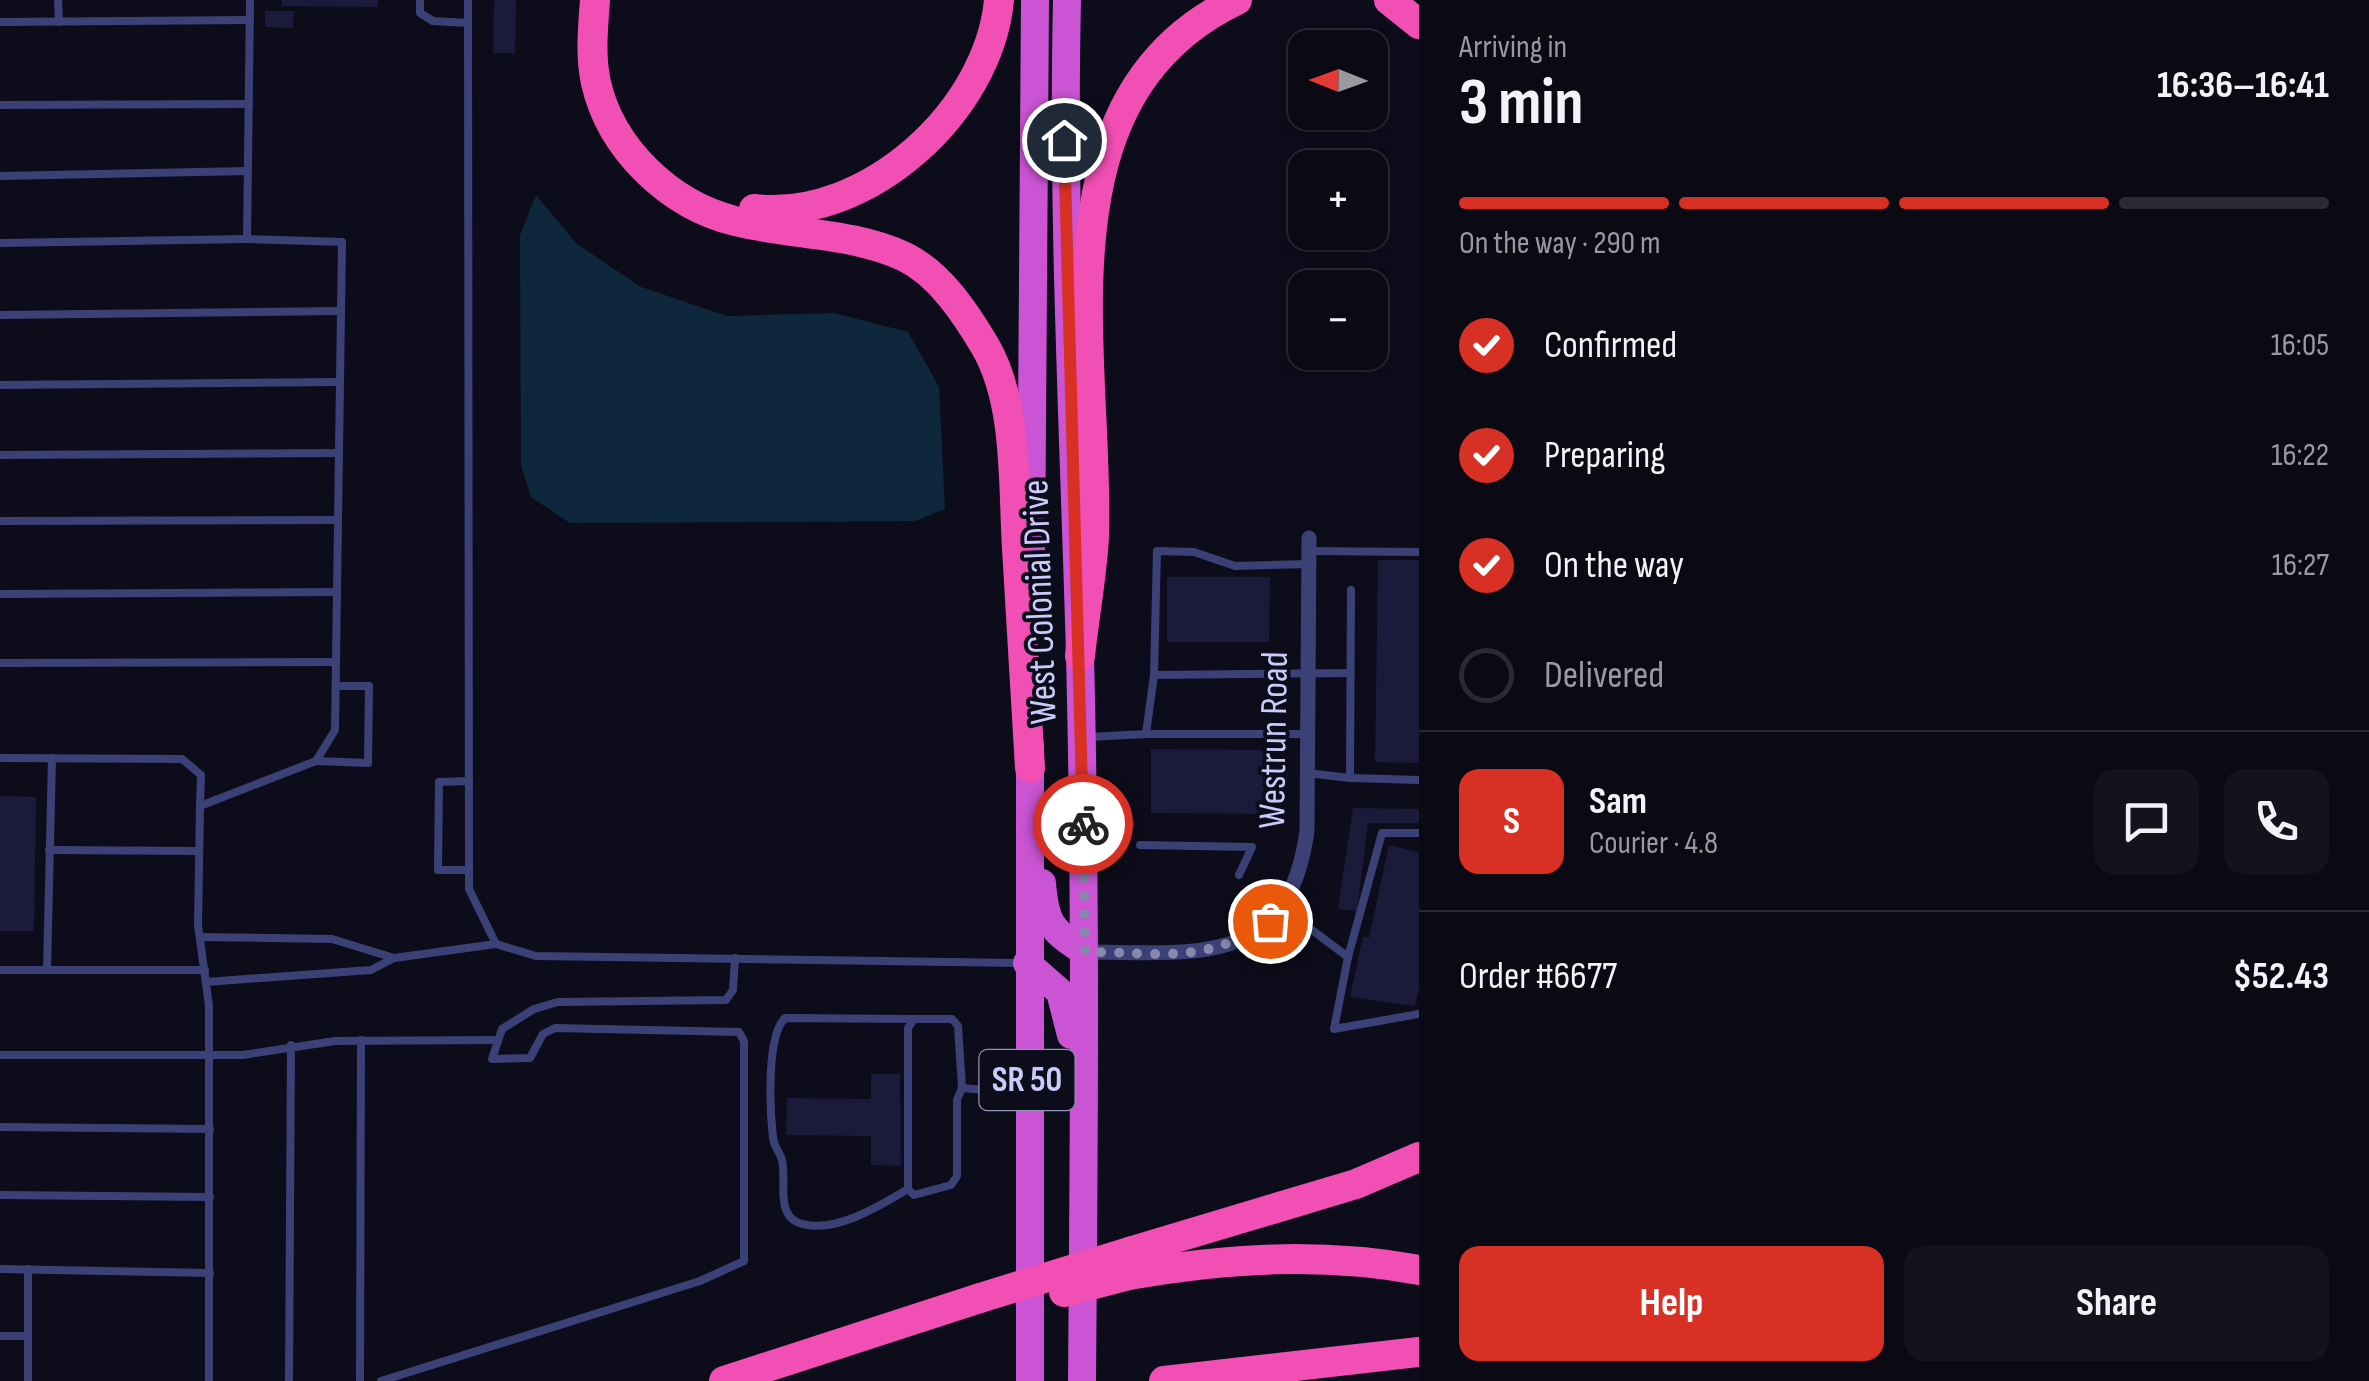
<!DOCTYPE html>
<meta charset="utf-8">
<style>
:root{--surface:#0a0914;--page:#13121d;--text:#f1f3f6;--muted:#999aa0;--line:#2a2a34;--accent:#d93025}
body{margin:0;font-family:"Sofia Sans Condensed",sans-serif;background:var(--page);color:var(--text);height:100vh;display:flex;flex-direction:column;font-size:38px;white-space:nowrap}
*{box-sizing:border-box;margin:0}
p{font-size:32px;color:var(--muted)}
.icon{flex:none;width:55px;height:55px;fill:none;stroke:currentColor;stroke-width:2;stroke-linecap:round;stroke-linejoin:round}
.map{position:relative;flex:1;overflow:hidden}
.side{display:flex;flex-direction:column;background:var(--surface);width:950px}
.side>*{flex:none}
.needle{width:65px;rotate:271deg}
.controls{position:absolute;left:1288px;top:30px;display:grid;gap:20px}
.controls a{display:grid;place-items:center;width:100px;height:100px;border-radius:20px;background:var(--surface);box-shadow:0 2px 8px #0004,0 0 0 2px var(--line);font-size:50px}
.pin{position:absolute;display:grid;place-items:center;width:85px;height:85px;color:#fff;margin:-42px;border:5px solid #fff;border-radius:50%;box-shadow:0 2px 10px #0007}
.courier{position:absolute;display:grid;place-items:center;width:100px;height:100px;margin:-50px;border:8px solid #d93025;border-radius:50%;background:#fff;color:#222;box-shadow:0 2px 12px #0007}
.head em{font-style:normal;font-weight:700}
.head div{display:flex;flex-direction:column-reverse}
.head{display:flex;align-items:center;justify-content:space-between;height:170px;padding:0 40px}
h1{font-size:65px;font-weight:700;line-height:75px}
.bar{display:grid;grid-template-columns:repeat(4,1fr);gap:15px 10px;align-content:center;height:120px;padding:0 40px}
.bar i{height:12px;border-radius:8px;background:var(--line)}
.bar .selected{background:var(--accent)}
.bar p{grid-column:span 4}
.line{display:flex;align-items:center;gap:25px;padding:0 40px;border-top:2px solid var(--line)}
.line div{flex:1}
.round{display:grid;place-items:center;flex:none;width:105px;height:105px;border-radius:20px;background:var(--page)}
ol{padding:0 40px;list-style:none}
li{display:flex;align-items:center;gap:30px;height:110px}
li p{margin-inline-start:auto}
li .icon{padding:10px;border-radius:50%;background:var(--accent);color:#fff;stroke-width:4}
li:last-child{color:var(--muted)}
li i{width:55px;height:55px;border:5px solid var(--line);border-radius:50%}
.cta{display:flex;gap:20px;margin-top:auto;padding:20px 40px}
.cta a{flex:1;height:115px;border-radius:20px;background:var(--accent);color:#fff;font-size:40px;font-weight:700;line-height:115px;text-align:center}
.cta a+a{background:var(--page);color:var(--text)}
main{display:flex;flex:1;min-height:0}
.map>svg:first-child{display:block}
.water{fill:#0f273c}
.building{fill:#1c1a3a}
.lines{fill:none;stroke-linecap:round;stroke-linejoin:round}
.service{stroke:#3b4176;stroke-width:8}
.minor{stroke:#3b4176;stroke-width:15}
.trunk{stroke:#ca54d3;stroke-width:28}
.motorway{stroke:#f14fb4;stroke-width:30}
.motorway-bridge{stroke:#f14fb4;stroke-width:30}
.done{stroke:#8888ac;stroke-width:10;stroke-dasharray:0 18}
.route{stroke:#d93025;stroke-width:12}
.labels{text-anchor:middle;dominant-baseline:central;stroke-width:8;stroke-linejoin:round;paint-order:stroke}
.shield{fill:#0d0c1a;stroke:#9192b8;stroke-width:2.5}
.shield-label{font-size:35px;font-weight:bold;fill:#cacbfb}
.street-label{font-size:38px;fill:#cacbfb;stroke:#0d0c1a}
</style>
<main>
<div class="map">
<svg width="1419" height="1381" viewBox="0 0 1419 1381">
<rect width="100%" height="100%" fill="#0d0c1a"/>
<path class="water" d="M536 195 577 244 641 287 727 316 834 313 908 332 939 387 945 509 915 521 570 523 531 497 521 465 520 235Z"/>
<g class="building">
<path d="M282 0H378V7L282 6Z"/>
<path d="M494 0H516L515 53H493Z"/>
<path d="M265 11H294L293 28 265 27Z"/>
<path d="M1378 560H1419V763L1375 762Z"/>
<path d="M1167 577H1270L1269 642H1167Z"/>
<path d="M1151 749 1268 750 1267 814 1151 813Z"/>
<path d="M0 796 36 797 34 931H0Z"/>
<path d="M1353 808 1419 809V823H1368L1357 911 1338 909Z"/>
<path d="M1389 845 1419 852V987L1415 1006 1350 997 1363 936 1369 938Z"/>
<path d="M871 1074H900L901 1166 871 1165V1136L786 1135 787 1098 871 1099Z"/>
</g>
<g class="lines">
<g class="service">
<path d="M58 0 59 22"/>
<path d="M420 0V13L433 21 468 23"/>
<path d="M468 0 469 889 496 944 536 956 1020 963"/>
<path d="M0 22 250 20"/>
<path d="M0 105 249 104"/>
<path d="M0 176 248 171"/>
<path d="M0 243 247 239"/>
<path d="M0 315 341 311"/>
<path d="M0 385 340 382"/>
<path d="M0 455 339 453"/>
<path d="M0 521 338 520"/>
<path d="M1309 551 1419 552"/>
<path d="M1309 564 1235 566 1194 552 1157 551 1154 675 1350 673"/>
<path d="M0 594 337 592"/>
<path d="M0 663 336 662"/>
<path d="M1146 734H1308"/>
<path d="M1090 737 1146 734 1154 675"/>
<path d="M0 758 182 759 201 775 200 806"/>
<path d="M316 761 368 763 369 686H336"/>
<path d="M1307 773 1350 778 1351 590"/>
<path d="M1350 778 1419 780"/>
<path d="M469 781 439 782 438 870H469"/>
<path d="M1419 833H1382L1348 957 1334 1029 1419 1014"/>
<path d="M1140 845 1252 847 1239 875"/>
<path d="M49 850 199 851"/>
<path d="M1280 906 1348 957"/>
<path d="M200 937 332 939 394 958 371 970 206 982"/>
<path d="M394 958 496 944"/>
<path d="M0 970H205"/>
<path d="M47 970 52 758"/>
<path d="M0 1055H243L335 1041 496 1040"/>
<path d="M962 1088 957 1100V1176L951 1185 914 1195 908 1189V1028L914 1019H952L958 1026 962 1088 1022 1093"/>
<path d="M0 1127 210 1129"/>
<path d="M908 1189C880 1206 833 1235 799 1223 775 1214 787 1179 782 1160 780 1152 774 1147 773 1138 770 1112 766 1036 785 1018L914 1019"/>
<path d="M0 1195 210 1197"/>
<path d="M0 1269 210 1273"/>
<path d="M0 1336H28"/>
<path d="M28 1381V1269"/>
<path d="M209 1381V1006L198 925 200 806 316 761 335 730 342 242 247 239 250 0"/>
<path d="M289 1381 291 1045"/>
<path d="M360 1381 361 1040"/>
<path d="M381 1381 700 1281 744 1261V1041L739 1032 555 1028 543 1034 530 1058 492 1059 502 1029 534 1009 558 1002 726 1000 733 990 735 958"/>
</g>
<path class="minor" d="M1085 952C1194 952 1288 970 1307 831L1309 538"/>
<g class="trunk">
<path d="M1067 0C1062 219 1074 437 1080 656 1086 898 1084 1139 1082 1381"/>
<path d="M1031 563 1035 0"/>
<path d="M1030 746V1381"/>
<path d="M1042 883C1045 924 1052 931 1085 952"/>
<path d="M1027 963 1060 992 1071 1035"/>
</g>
<g class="motorway">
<path d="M595 0C593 27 590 56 596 83 611 149 670 205 735 221 790 235 853 232 905 257 940 274 966 314 985 346 1018 402 1013 485 1017 548 1021 621 1025 694 1030 768"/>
<path d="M1389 0 1419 24"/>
<path d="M754 209C867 222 989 111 999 0"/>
<path d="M1080 656C1084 617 1092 576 1094 536 1100 356 1032 98 1237 0"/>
<path d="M1132 1251 1356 1184 1419 1157"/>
<path d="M1129 1275C1227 1258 1321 1252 1419 1270"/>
<path d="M724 1381 980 1298"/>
<path d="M1164 1381 1419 1352"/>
</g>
<g class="motorway-bridge">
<path d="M1064 1292 1129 1275"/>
<path d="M980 1298 1132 1251"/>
</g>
</g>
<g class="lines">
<path class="done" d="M1083 824 1085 952C1162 952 1202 966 1270 921"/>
<path class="route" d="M1064 140 1083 824"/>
</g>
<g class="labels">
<rect class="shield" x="979.5" y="1050" width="95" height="60" rx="8"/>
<g class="shield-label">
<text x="1027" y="1080">SR 50</text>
</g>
<g class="street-label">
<text transform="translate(1040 602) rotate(-92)">West Colonial Drive</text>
<text transform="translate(1274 740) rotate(-89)">Westrun Road</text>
</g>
</g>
</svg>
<div class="controls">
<a><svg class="needle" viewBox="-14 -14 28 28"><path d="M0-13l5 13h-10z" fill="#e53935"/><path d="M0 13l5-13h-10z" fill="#999aa0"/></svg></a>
<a>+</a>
<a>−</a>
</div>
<div class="pin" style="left:1270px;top:921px;background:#ea580c"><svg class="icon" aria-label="bag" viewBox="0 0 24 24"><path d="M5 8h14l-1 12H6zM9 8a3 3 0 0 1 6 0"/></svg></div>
<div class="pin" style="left:1064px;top:140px;background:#1f2937"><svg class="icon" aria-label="home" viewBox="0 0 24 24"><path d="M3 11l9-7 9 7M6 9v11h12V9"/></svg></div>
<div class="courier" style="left:1083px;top:824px"><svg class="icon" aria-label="bike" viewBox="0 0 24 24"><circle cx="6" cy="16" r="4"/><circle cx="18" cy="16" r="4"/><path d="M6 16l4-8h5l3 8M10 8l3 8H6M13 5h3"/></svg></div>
</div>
<section class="side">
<div class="head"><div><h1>3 min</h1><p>Arriving in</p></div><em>16:36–16:41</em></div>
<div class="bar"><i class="selected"></i><i class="selected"></i><i class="selected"></i><i></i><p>On the way · 290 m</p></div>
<ol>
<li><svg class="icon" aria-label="check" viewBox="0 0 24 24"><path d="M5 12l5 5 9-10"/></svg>Confirmed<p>16:05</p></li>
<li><svg class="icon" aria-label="check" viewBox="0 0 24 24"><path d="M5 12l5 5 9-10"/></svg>Preparing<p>16:22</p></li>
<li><svg class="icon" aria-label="check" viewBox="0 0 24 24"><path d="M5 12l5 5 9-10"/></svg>On the way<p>16:27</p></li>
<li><i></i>Delivered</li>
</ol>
<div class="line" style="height:180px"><b class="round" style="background:var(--accent);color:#fff">S</b><div><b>Sam</b><p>Courier · 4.8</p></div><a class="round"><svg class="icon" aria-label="chat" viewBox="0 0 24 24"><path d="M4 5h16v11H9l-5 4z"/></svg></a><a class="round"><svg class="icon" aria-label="phone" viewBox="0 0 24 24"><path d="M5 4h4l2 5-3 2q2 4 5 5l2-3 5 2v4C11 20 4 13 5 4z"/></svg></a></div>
<div class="line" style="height:130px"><div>Order #6677</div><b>$52.43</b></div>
<div class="cta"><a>Help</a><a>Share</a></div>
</section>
</main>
